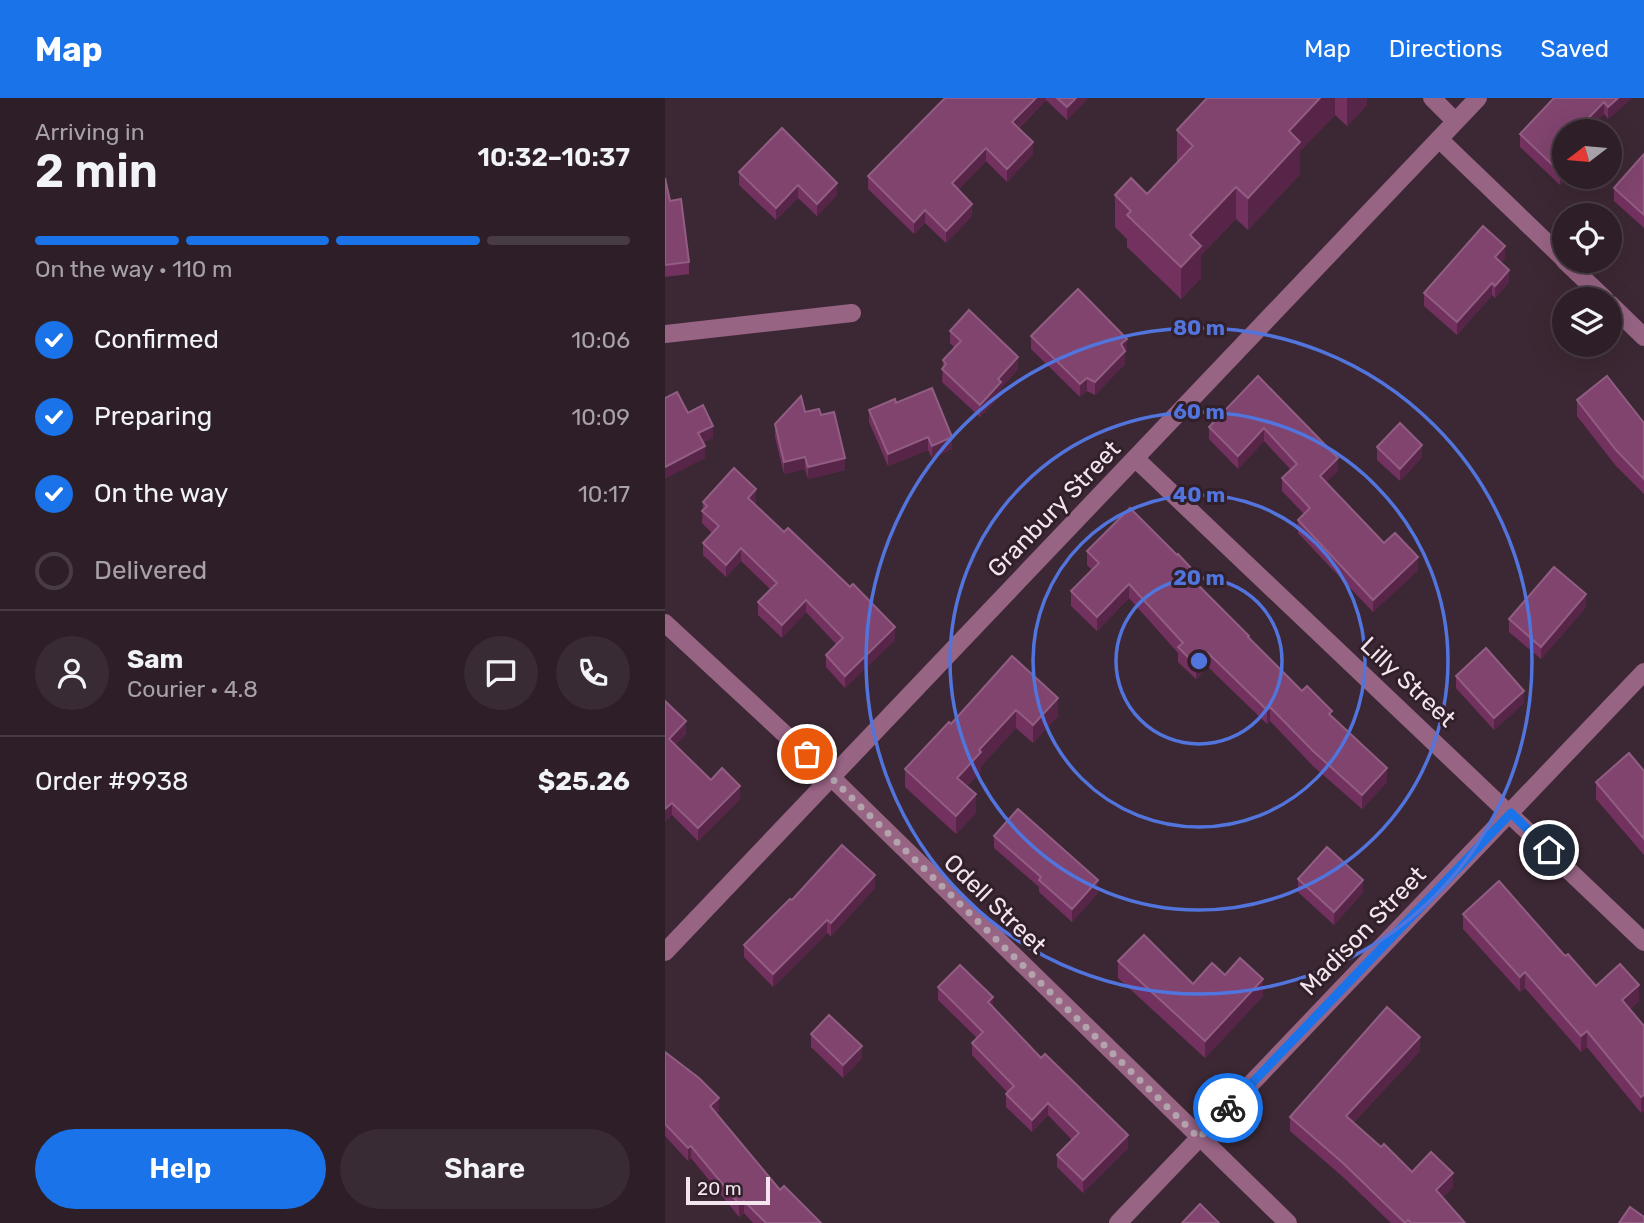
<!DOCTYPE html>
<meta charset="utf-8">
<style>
:root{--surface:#2d1e27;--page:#392b33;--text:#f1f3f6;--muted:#a7a2a7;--line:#483c44;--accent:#1a73e8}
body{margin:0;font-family:Rubik,sans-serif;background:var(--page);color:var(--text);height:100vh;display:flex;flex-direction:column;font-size:26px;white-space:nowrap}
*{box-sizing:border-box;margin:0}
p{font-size:23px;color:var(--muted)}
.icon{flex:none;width:38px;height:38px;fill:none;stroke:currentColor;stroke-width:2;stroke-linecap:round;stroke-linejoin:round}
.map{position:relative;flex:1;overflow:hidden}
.side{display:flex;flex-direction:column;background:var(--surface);width:665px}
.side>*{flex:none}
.needle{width:46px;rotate:254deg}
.buttons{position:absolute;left:887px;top:21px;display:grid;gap:14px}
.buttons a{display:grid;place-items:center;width:70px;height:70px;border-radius:50%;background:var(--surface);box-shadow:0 7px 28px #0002,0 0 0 2px var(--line);font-size:35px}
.scale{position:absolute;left:21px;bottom:18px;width:84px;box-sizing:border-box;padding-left:7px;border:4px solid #f2e5ed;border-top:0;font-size:19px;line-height:24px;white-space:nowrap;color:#f2e5ed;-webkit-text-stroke:5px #311f2a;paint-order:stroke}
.pin{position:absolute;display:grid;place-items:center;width:60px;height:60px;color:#fff;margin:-30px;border:4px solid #fff;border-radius:50%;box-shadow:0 2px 7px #0007}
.courier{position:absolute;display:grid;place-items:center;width:70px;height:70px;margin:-35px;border:5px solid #1a73e8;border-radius:50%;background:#fff;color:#222;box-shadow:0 2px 9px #0007}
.headline em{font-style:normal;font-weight:600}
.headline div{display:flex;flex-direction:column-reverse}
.headline{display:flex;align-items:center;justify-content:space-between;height:119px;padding:0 35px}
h1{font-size:46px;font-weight:600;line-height:52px}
.bar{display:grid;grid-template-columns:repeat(4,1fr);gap:10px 7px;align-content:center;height:84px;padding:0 35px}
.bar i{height:9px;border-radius:5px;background:var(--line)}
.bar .current{background:var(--accent)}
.bar p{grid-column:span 4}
.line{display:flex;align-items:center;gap:18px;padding:0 35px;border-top:2px solid var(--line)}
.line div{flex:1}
.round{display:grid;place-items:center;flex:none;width:74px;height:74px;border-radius:37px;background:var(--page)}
ol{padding:0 35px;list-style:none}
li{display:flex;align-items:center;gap:21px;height:77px}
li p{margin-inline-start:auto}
li .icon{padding:7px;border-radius:50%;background:var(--accent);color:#fff;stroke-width:4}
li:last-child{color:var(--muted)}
li i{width:38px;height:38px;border:4px solid var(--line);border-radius:50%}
.button{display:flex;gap:14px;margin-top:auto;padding:14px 35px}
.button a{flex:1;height:80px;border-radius:42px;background:var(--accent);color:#fff;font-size:28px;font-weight:600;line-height:80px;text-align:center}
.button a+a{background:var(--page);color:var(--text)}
header{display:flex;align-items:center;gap:42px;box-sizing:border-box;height:98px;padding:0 35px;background:var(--accent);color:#fff}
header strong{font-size:33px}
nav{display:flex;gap:38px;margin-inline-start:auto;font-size:24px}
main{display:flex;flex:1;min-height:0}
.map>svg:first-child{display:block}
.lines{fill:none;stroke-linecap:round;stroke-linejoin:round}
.minor{stroke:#986484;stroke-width:18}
.wall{fill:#73315f}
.shaded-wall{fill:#572547}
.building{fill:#80446e;stroke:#925d82;stroke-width:2}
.done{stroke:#b2a3ac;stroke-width:7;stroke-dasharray:0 12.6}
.route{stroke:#1a73e8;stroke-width:9}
.ring{fill:none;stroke:#5274dd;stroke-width:3.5}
.labels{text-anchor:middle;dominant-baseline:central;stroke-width:6;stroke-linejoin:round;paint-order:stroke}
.street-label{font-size:24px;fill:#f2e5ed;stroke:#311f2a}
.centre{fill:#5274dd;stroke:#311f2a;stroke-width:3.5}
.ring-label{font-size:21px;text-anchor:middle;font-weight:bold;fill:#5274dd;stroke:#311f2a;stroke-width:6;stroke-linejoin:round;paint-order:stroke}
</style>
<header>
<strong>Map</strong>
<nav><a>Map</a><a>Directions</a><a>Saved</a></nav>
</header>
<main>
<section class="side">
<div class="headline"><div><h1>2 min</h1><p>Arriving in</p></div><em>10:32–10:37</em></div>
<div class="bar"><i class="current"></i><i class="current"></i><i class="current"></i><i></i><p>On the way · 110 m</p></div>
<ol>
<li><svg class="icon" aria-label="check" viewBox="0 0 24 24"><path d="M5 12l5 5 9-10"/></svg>Confirmed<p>10:06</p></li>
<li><svg class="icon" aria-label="check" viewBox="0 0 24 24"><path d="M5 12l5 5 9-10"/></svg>Preparing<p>10:09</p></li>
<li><svg class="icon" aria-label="check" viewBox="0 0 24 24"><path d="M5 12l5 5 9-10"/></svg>On the way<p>10:17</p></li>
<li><i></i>Delivered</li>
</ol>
<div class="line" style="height:126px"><a class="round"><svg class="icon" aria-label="person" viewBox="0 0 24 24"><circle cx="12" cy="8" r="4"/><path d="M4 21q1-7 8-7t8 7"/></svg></a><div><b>Sam</b><p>Courier · 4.8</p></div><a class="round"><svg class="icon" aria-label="chat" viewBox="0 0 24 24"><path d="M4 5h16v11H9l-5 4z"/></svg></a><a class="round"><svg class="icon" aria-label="phone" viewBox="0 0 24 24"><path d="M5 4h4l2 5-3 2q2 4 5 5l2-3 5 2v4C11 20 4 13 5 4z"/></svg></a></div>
<div class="line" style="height:91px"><div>Order #9938</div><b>$25.26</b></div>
<div class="button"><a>Help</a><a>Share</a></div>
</section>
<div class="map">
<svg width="979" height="1125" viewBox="0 0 979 1125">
<rect width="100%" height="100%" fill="#3c2834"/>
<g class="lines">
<g class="minor">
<path d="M767 0 790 23"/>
<path d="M774 41 900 162"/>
<path d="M900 163 940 201"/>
<path d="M945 206 979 239"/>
<path d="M0 236 187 215"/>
<path d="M471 361 979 844"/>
<path d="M0 525 165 678 623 1125"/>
<path d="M0 854 813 0"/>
<path d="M453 1125 979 574"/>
</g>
</g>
<g class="wall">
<path d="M280 0H423L402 22 381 2 354 30 368 56 342 84 321 63 293 92 307 118 281 145 260 125 249 136 203 91V78Z"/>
<path d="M542 0H702V7L682 28 670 17 635 53V76L583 132 571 121 536 157V180L516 201 462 149V141L450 129V97L482 96 512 65V32Z"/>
<path d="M889 0H967L943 21 939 16 900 33V79H903L895 87 855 49V36Z"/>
<path d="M979 56V130L949 103V90Z"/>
<path d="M74 74 172 97 152 118 133 100 111 122 74 87Z"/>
<path d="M0 80 5 103 24 164V176L0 179Z"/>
<path d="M840 160 836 164 844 184 830 200 827 197 792 237 759 208V195Z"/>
<path d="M285 233 353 271 336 290V297L315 319 277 284 278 262 290 250 285 245Z"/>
<path d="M366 238 462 253 460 256V266L430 297 422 293 415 299 366 251Z"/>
<path d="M593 278 673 373 661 384 719 445 753 472 708 514 633 435V422L639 416 617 393V380L626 372 599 343 573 371 544 341V329Z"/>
<path d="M912 302 979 325V396L951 368 912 318Z"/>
<path d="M231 305 287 351 267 360 263 352 223 368 204 324V312Z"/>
<path d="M140 314 156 317 180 372 143 381 140 371 119 376 110 339V326Z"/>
<path d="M712 349 757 359 735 383 712 362Z"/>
<path d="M38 404H91L89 406 230 542 180 590 161 569V557L171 546 141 514 117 540 93 517V504L105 491 76 463 61 479 38 457V445L47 435 37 425Z"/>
<path d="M422 453 537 491 584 541 637 593 667 619 722 684 697 711 648 668 605 623 602 626 543 569 531 581 513 564V555L464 500 432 533 406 508V493L427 472 422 467Z"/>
<path d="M921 509 876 561 844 534V521Z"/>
<path d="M347 558 393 618 368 645 351 630 316 668V673L302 688 311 715 291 736 240 689V671L286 626Z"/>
<path d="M791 578 859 605 829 632 791 590Z"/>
<path d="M0 603 21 636 10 647 46 682 75 701 33 743 7 717 0 723Z"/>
<path d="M979 673V757L931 701V684Z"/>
<path d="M329 738 433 795 407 824 374 794V789L329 750Z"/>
<path d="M633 781 698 794 669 827 633 794Z"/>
<path d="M210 790 166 838 162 835 108 889 79 859V847L127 802Z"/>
<path d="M798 816 900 858 931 888 974 903 965 911 979 928 976 1015 922 949 916 954 860 890 855 894 798 831Z"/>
<path d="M453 863 528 886 560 877 598 898 540 960 453 880Z"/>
<path d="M273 889 328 909 463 1050 418 1095 392 1069V1057L407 1042 383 1017 367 1034 341 1009V996L343 995 307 957V945L312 940 273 902Z"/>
<path d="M146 936 197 960 178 980 146 949Z"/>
<path d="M755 953 688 1025 716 1049 747 1074 788 1089 777 1100 800 1125H726L678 1079 625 1033V1019Z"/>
<path d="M0 954 54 1013 51 1015 115 1092 156 1125H88L79 1115 74 1119 26 1060 23 1063 0 1038Z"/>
</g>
<g class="shaded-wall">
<path d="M371 0H381V2L347 36V24Z"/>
<path d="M411 0H423L402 22V9Z"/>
<path d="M655 0H670V17L635 53V76L583 132V100L624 33Z"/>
<path d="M682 0H702V7L682 28Z"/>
<path d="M953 0H967L943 21V9Z"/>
<path d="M939 4V16L923 33H911Z"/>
<path d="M368 44V56L342 84V71Z"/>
<path d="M321 50V63L287 98V85Z"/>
<path d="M900 70V79H903L895 87V74Z"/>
<path d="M172 85V97L152 118V106Z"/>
<path d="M133 87V100L111 122V110Z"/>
<path d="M571 89V121L536 157V180L516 201V169L525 137Z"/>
<path d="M307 106V118L281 145V133Z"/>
<path d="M260 112V125L249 136V124Z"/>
<path d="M840 148V160L830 171V159Z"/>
<path d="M844 172V184L830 200V188Z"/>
<path d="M827 185V197L792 237V224Z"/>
<path d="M462 241V253L460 256V266L430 297V284L456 246Z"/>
<path d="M353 259V271L336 290V297L315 319V307L333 281Z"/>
<path d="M422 280V293L415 299V286Z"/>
<path d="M48 328V340L33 348V335Z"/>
<path d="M599 330V343L573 371V358Z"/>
<path d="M263 339V352L223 368V356Z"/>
<path d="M287 339V351L267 360V348Z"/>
<path d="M757 347V359L735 383V371Z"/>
<path d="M40 348V360L0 381V369Z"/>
<path d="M140 359V371L119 376V364Z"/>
<path d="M180 360V372L143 381V369Z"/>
<path d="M673 360V373L655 390V378Z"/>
<path d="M91 391V404L83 412V400Z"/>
<path d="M76 450V463L61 479V467Z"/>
<path d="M753 459V472L708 514V502Z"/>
<path d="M464 486V500L432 533V519Z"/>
<path d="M921 496V509L876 561V549Z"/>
<path d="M141 502V514L117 540V527Z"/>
<path d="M230 529V542L180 590V578Z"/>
<path d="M543 555V569L531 581V567Z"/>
<path d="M859 593V605L829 632V620Z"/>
<path d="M393 600V618L368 645V627Z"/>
<path d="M605 609V623L602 626V612Z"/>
<path d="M351 612V630L316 668V673L292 698V680L314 652Z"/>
<path d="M21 623V636L4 653V641Z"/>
<path d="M722 670V684L697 711V697Z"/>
<path d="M75 688V701L33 743V730Z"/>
<path d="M311 696V715L291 736V718Z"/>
<path d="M7 705V717L0 724V711Z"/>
<path d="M210 777V790L166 838V825Z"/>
<path d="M433 782V795L407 824V811Z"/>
<path d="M698 782V794L669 827V814Z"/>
<path d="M162 822V835L108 889V876Z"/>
<path d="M860 874V890L855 894V879Z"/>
<path d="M598 881V898L540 960V943Z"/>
<path d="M974 887V903L957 917V902Z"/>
<path d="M328 899V911L323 904Z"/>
<path d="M922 933V949L916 954V938Z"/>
<path d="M755 939V953L681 1032V1018Z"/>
<path d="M197 948V960L178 980V967Z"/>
<path d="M979 997V1013L976 1015V999Z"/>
<path d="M54 1000V1013L45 1021V1008Z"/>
<path d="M383 1005V1017L367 1034V1022Z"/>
<path d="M463 1037V1050L418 1095V1082Z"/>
<path d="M26 1048V1060L23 1063V1050Z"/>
<path d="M788 1075V1089L771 1106V1092Z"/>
<path d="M79 1103V1115L74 1119V1106Z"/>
</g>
<g class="building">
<path d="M280 0H371L347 24 368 44 342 71 321 50 287 85 307 106 281 133 260 112 249 124 203 78Z"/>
<path d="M392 0H411L402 9Z"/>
<path d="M542 0H655L624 33 635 44 583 100 571 89 525 137 536 148 516 169 462 117 466 113 450 97 466 80 482 96 528 48 512 32Z"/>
<path d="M889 0H953L943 9 939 4 911 33H900V70L895 74 855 36Z"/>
<path d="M117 30 172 85 152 106 133 87 111 110 74 74Z"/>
<path d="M979 56V117L949 90Z"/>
<path d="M0 80 5 103 16 101 24 164 0 167Z"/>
<path d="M818 128 840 148 830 159 844 172 830 188 827 185 792 224 759 195Z"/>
<path d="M413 191 462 241 456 246 460 253 430 284 422 280 415 286 366 238Z"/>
<path d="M304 212 353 259 333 281 336 284 315 307 277 271 281 266 278 262 296 243 285 233Z"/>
<path d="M593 278 673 360 655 378 719 445 730 435 753 459 708 502 633 422 645 410 617 380 632 366 599 330 573 358 544 329Z"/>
<path d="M942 278 979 325V381L951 352 912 302Z"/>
<path d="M267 290 287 339 267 348 263 339 223 356 204 312 230 301 231 305Z"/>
<path d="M12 294 23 315 38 307 48 328 33 335 40 348 0 369V300Z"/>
<path d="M136 298 140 314 154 311 156 317 169 314 180 360 143 369 140 359 119 364 110 326Z"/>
<path d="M735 325 757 347 735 371 712 349Z"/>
<path d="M69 370 91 391 83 400 119 434 123 430 185 489 188 486 230 529 180 578 161 557 178 540 141 502 117 527 93 504 112 485 76 450 61 467 38 445 54 428 37 413 42 408 38 404Z"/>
<path d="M465 410 512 457 513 456 537 482 532 486 584 538 583 539 637 593 642 588 667 613 664 616 722 670 697 697 648 653 605 609 602 612 543 555 531 567 513 549 518 545 464 486 432 519 406 493 434 465 422 453Z"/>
<path d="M889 469 921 496 876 549 844 521Z"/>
<path d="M821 550 859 593 829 620 791 578Z"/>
<path d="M347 558 393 600 368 627 351 612 314 652 316 654 292 680 311 696 291 718 240 671 284 624 286 626Z"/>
<path d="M0 603 21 623 4 641 46 682 57 670 75 688 33 730 7 705 0 711Z"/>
<path d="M964 655 979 673V741L931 684Z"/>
<path d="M353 711 433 782 407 811 374 782 376 779 329 738Z"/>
<path d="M177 747 210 777 166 825 162 822 108 876 79 847 125 801 127 802Z"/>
<path d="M662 749 698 782 669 814 633 781Z"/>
<path d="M834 783 900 858 903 856 931 888 955 866 974 887 957 902 979 928V997L976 999 922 933 916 938 860 874 855 879 798 816Z"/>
<path d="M479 837 528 886 547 865 560 877 575 860 598 881 540 943 453 863Z"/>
<path d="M295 867 328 899 323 904 376 960 380 956 463 1037 418 1082 392 1057 414 1035 383 1005 367 1022 341 996 349 988 307 945 318 934 273 889Z"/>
<path d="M722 909 755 939 681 1018 716 1049 719 1046 747 1074 766 1054 788 1075 771 1092 800 1125H746L743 1122 740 1125 678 1065 625 1019Z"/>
<path d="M164 917 197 948 178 967 146 936Z"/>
<path d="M0 954 34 980 54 1000 45 1008 115 1092 119 1088 156 1125H101L79 1103 74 1106 26 1048 23 1050 0 1026Z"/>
<path d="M535 1106 554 1125H517Z"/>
<path d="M965 1109 979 1119V1125H954Z"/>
</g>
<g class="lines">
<path class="done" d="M142 656 534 1040 563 1010"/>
<path class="route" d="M563 1010 846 715 884 752"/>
</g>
<g class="ring">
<circle cx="534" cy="563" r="83"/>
<circle cx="534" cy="563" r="166"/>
<circle cx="534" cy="563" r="249"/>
<circle cx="534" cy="563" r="333"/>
</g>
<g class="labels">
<g class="street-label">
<text transform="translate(389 411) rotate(-46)">Granbury Street</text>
<text transform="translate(743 584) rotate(43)">Lilly Street</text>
<text transform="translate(330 806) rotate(44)">Odell Street</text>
<text transform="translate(698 833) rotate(-46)">Madison Street</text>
</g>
</g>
<circle cx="534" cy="563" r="10" class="centre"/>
<g class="ring-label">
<text x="534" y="237">80 m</text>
<text x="534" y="321">60 m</text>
<text x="534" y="404">40 m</text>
<text x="534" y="487">20 m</text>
</g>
</svg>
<div class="buttons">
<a><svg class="needle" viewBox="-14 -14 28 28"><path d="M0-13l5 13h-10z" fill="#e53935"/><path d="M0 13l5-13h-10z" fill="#a7a2a7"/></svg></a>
<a><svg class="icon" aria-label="locate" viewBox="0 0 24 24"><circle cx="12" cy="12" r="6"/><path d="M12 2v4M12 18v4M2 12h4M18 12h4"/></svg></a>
<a><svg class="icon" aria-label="layers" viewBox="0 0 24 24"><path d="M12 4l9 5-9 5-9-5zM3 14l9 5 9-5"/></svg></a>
</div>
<div class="scale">20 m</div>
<div class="pin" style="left:142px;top:656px;background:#ea580c"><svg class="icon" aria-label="bag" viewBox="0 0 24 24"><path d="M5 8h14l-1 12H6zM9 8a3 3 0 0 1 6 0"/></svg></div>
<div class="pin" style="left:884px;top:752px;background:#1f2937"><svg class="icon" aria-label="home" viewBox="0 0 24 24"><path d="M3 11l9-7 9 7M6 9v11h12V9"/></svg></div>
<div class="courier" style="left:563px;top:1010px"><svg class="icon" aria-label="bike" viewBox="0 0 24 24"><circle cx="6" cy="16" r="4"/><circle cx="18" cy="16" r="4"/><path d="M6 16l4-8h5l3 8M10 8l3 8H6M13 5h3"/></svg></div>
</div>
</main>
